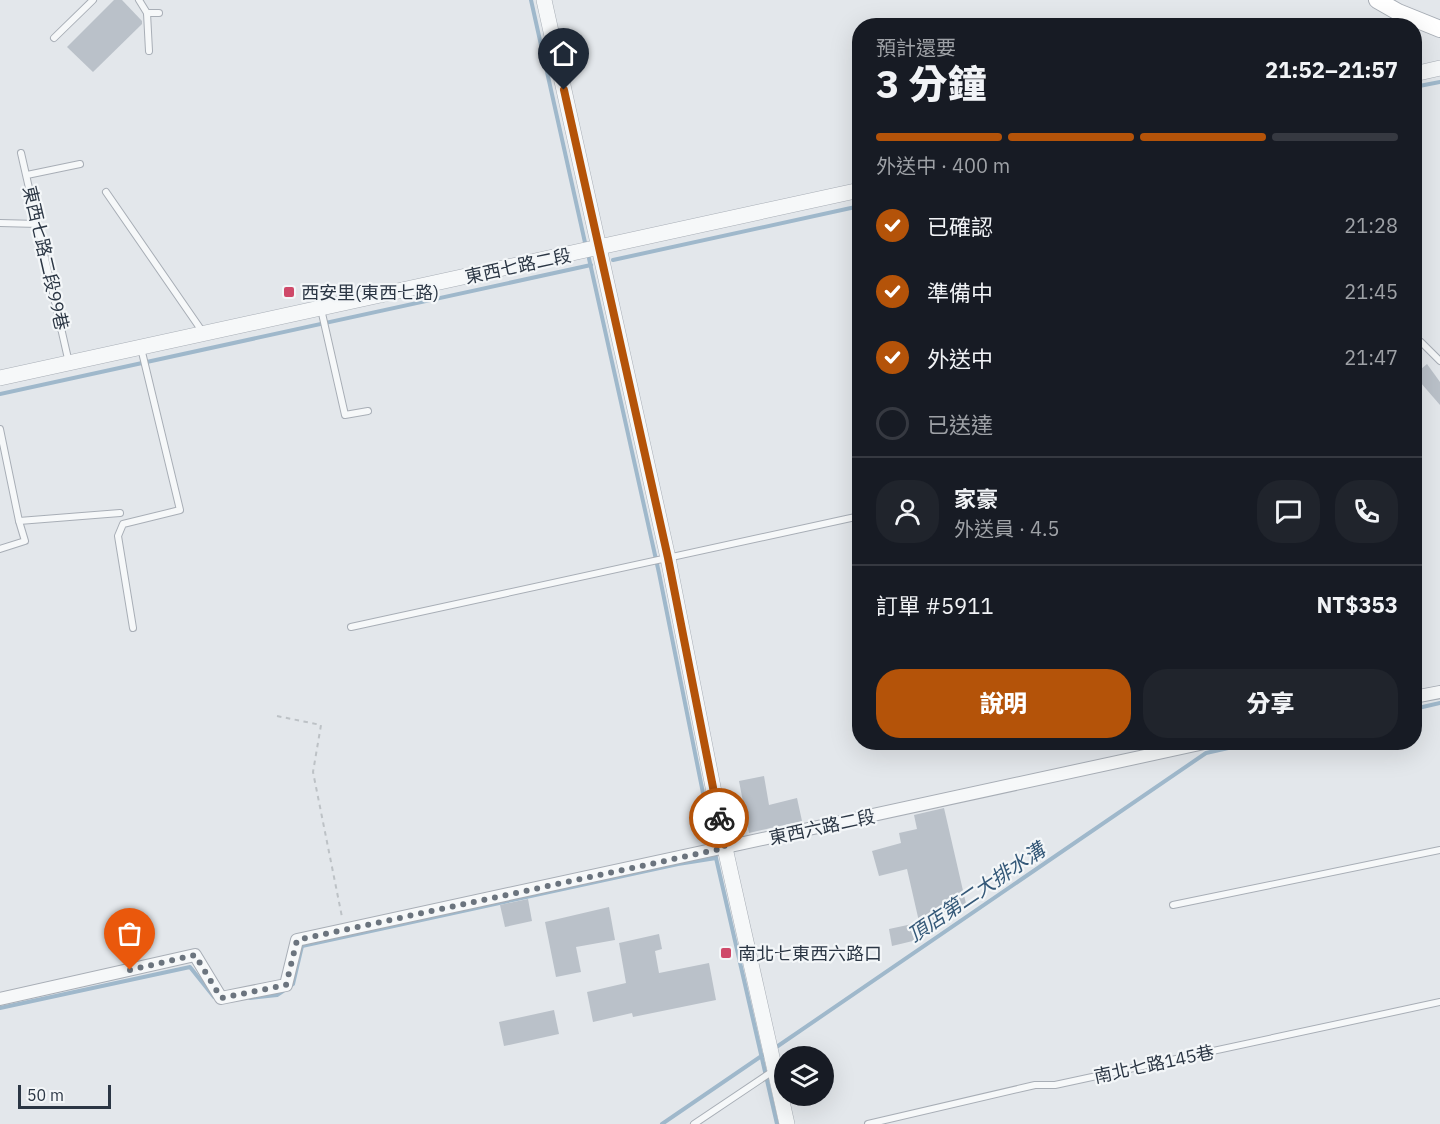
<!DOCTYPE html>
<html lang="zh-TW">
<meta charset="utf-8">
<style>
:root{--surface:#171b24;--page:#20242c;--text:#f1f3f6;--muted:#9ea1a6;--line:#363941;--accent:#b45309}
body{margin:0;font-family:"IBM Plex Sans","Noto Sans TC",sans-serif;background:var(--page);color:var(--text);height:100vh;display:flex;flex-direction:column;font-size:22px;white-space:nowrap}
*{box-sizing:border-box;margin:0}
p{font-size:20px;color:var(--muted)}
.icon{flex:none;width:33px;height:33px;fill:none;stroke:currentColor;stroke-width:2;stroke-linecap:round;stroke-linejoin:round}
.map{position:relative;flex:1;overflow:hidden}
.side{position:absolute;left:852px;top:18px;width:570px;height:732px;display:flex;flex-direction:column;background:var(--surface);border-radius:24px;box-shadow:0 6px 24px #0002}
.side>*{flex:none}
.fabs{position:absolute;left:774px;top:1046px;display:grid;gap:12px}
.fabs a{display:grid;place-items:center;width:60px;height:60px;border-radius:50%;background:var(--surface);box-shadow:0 6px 24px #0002;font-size:30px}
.scale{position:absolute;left:18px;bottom:15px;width:93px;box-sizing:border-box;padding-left:6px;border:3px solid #2b3644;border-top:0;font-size:16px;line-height:21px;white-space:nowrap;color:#2b3644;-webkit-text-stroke:4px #f3f6f8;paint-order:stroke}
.pin{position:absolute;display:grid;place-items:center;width:51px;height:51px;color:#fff;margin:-62px -26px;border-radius:50% 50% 50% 0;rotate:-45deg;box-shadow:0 0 6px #0007}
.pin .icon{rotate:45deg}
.courier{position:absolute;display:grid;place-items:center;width:60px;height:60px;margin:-30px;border:4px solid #b45309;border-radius:50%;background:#fff;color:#222;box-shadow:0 2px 8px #0007}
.head em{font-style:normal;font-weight:800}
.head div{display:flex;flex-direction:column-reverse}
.head{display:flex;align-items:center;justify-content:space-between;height:102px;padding:0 24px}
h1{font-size:39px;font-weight:800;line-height:45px}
.bar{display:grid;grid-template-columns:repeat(4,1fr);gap:9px 6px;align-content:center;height:72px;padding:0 24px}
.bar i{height:8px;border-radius:4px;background:var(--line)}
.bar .on{background:var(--accent)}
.bar p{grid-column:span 4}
.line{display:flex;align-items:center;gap:15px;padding:0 24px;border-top:2px solid var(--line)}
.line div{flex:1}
.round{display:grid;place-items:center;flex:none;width:63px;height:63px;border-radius:24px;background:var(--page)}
ol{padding:0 24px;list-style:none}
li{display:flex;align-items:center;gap:18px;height:66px}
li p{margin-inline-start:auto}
li .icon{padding:6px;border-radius:50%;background:var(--accent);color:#fff;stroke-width:4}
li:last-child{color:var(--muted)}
li i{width:33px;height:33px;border:3px solid var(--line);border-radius:50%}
.primary-button{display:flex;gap:12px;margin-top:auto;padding:12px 24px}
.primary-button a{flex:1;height:69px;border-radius:24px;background:var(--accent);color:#fff;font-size:24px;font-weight:800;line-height:69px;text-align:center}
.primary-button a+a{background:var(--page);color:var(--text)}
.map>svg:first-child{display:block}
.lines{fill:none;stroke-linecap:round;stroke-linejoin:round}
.stream{stroke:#9fb8cb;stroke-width:4}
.building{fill:#bac1c9}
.service-casing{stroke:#a8aeb6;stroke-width:8}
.minor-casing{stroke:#a8aeb6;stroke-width:14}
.tertiary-casing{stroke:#a8aeb6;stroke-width:16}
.secondary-casing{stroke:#a8aeb6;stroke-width:18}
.path{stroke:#bdc2c6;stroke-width:2;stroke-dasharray:4.5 4.5;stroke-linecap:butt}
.service{stroke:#f6f8f9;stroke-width:6}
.minor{stroke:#f6f8f9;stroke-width:12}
.tertiary{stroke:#f6f8f9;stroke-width:15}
.secondary{stroke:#fff;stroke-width:16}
.done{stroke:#6b747e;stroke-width:6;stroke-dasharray:0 10.8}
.route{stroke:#b45309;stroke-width:8}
.poi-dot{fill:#cf4969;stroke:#f3f6f8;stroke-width:2}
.labels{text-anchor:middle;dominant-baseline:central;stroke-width:4.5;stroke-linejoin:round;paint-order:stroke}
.street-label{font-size:18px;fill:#2b3644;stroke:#f3f6f8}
.poi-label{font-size:18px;fill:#2b3644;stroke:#f3f6f8;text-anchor:start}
.water-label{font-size:20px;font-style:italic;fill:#345878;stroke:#f3f6f8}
</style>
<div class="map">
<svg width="1440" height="1124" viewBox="0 0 1440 1124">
<rect width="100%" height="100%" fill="#e3e7eb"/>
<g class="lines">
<g class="stream">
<path d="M531 0 586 247"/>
<path d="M1414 87 1440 82"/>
<path d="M588 254 659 573 716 858 777 1124"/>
<path d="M613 260 860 206"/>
<path d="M0 394 591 265"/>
<path d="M1414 709 1440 703"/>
<path d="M289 987 293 984 302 946 678 864 716 858"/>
<path d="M250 998 277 995 283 991"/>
<path d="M0 1008 190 967 214 997"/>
<path d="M775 1048 1206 753 1255 742"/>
<path d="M662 1124 763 1055"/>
</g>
</g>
<g class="building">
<path d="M114 0H122L142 21V24L93 72 67 47Z"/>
<path d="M1427 364 1440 382V405L1414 375Z"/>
<path d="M764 776 769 805 797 798 802 821 749 833 739 781Z"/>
<path d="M944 808 967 908 935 914 937 922 920 926 907 869 879 876 872 851 901 843 899 833 917 829 914 815Z"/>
<path d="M528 899 532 921 505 927 500 905Z"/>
<path d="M609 907 615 940 576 947 581 972 556 977 545 922Z"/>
<path d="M917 923 921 939 892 946 889 929Z"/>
<path d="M659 934 662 949 655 951 659 973 709 963 716 1000 633 1017 632 1013 593 1022 587 992 626 983 619 943Z"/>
<path d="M554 1010 559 1034 504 1046 499 1022Z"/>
</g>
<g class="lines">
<g class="service-casing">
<g id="service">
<path d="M139 0 147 13 149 51"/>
<path d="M147 13H159"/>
<path d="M54 38 93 0"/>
<path d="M21 153 69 363"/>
<path d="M27 175 80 164"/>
<path d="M106 192 202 331"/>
<path d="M0 223 38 224"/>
<path d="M321 309 345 415 368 411"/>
<path d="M1414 347 1421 342 1440 361"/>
<path d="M0 429 19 521 120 513"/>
<path d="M0 549 25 541 19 521"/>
<path d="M351 627 860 516"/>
<path d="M133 628 118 536 123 524 180 510 141 348"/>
<path d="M1173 905 1440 850"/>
<path d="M694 1124 773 1071"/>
<path d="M868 1124 1035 1085H1055L1440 1002"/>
</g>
</g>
<g class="minor-casing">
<g id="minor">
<path d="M1414 697 1440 692"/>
<path d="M0 999 195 955 221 998 286 985 297 940 1209 742"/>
</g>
</g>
<g class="tertiary-casing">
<g id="tertiary">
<path d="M544 0 668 558 725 848 787 1124"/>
<path d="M1414 74 1440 68"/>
<path d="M0 378 860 190"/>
</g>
</g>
<g class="secondary-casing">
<path id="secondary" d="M1377 0 1398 12 1440 29"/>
</g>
<path class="path" d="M277 716 321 725 313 772 342 917"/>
<use href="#service" class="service"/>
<use href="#minor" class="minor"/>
<use href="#tertiary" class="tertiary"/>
<use href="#secondary" class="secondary"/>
</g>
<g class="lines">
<path class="done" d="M130 970 195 955 221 998 286 985 297 940 725 848 719 818"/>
<path class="route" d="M564 90 668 558 719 818"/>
</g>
<g class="poi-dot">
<rect x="283" y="286" width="12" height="12" rx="3"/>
<rect x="720" y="947" width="12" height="12" rx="3"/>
</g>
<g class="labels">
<g class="street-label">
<text transform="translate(46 258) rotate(77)">東西七路二段99巷</text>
<text transform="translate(518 266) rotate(-12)">東西七路二段</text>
<text transform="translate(822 827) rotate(-12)">東西六路二段</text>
<text transform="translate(1154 1064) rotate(-12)">南北七路145巷</text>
</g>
<g class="poi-label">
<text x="301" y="292">西安里(東西七路)</text>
<text x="738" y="953">南北七東西六路口</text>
</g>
<g class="water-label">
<text transform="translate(976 892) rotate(-34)">頂店第二大排水溝</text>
</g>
</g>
</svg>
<div class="fabs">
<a><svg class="icon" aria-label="layers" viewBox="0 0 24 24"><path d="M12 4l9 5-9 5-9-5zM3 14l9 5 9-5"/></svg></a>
</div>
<div class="scale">50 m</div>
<div class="pin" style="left:130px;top:970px;background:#ea580c"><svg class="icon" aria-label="bag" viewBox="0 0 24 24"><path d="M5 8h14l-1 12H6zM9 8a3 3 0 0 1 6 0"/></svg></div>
<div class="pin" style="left:564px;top:90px;background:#1f2937"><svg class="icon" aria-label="home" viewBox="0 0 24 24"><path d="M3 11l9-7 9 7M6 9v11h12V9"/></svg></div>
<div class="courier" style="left:719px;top:818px"><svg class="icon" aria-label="bike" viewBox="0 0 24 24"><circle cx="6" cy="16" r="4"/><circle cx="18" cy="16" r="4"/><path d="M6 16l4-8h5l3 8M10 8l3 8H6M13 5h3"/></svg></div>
<section class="side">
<div class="head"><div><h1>3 分鐘</h1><p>預計還要</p></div><em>21:52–21:57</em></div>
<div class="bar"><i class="on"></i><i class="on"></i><i class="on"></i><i></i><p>外送中 · 400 m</p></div>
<ol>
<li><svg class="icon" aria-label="check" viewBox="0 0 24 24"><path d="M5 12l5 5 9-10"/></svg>已確認<p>21:28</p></li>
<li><svg class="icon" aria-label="check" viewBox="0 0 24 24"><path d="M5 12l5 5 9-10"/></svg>準備中<p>21:45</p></li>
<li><svg class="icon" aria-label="check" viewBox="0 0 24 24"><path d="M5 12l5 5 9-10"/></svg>外送中<p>21:47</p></li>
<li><i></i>已送達</li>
</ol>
<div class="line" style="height:108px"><a class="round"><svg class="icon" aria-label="person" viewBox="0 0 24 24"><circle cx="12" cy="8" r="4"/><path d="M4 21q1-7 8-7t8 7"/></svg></a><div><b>家豪</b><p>外送員 · 4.5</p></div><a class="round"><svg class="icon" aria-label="chat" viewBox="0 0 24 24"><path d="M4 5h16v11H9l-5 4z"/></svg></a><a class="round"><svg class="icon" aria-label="phone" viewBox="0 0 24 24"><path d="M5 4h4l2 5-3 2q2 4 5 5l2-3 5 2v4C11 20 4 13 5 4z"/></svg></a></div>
<div class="line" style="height:78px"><div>訂單 #5911</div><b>NT$353</b></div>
<div class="primary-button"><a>說明</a><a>分享</a></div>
</section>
</div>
